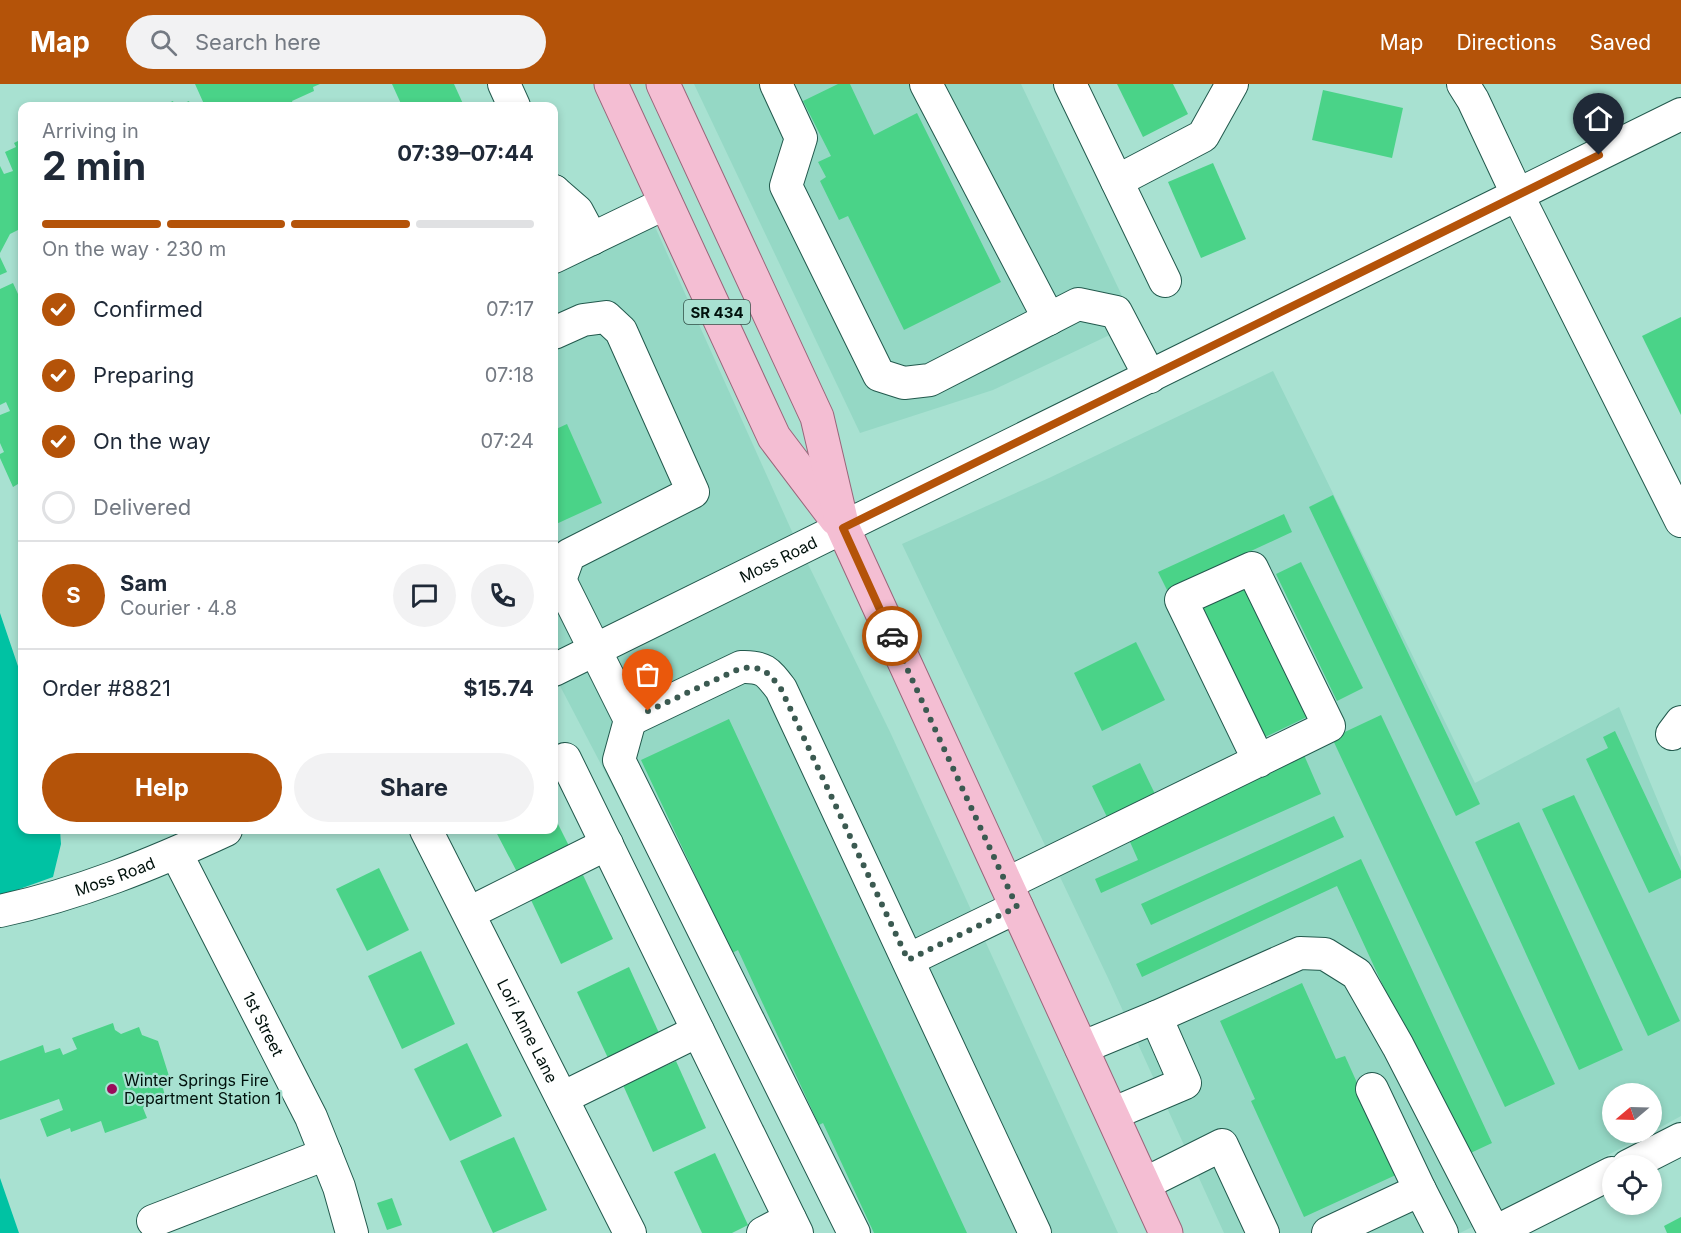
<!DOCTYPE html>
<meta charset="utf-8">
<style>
:root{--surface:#fff;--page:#f2f2f3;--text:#1f2937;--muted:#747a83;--line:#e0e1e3;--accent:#b45309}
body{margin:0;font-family:Inter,sans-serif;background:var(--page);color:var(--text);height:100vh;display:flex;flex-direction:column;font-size:22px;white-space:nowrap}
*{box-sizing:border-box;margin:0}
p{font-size:20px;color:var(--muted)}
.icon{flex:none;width:33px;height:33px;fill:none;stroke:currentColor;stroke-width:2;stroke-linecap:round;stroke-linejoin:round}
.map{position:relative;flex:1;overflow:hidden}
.panel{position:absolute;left:18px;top:18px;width:540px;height:732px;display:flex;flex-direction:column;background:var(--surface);border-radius:12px;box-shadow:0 3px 9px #0003}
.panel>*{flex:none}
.needle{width:39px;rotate:251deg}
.controls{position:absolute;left:1602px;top:999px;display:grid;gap:12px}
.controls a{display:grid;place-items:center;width:60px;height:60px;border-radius:50%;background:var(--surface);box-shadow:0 3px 9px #0003;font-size:30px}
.pin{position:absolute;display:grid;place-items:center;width:51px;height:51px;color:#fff;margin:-62px -26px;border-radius:50% 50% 50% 0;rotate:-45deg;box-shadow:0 0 6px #0007}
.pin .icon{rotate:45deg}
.courier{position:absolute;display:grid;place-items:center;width:60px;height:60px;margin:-30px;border:4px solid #b45309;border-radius:50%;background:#fff;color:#222;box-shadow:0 2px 8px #0007}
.headline em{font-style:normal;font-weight:700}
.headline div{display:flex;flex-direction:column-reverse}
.headline{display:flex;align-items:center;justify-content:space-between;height:102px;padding:0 24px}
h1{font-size:39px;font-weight:700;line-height:45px}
.bar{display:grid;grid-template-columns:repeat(4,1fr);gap:9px 6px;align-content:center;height:72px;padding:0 24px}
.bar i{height:8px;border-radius:4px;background:var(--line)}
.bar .selected{background:var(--accent)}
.bar p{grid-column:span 4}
.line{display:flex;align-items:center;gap:15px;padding:0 24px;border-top:2px solid var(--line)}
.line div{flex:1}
.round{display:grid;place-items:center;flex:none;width:63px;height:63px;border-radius:32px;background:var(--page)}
ol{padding:0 24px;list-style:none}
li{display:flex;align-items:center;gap:18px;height:66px}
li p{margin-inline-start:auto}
li .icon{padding:6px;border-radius:50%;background:var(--accent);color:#fff;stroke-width:4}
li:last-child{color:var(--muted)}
li i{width:33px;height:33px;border:3px solid var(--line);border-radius:50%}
.action{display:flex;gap:12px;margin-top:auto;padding:12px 24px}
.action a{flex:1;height:69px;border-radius:36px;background:var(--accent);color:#fff;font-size:24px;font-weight:700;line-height:69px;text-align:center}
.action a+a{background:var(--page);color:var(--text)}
header{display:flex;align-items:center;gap:36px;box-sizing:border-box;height:84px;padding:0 30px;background:var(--accent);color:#fff}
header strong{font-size:28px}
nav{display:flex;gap:33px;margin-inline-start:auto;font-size:21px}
.search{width:420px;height:54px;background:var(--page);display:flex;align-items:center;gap:15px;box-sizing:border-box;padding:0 21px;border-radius:33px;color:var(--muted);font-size:22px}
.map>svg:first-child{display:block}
.built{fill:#95d8c5}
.green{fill:#00c2a3}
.building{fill:#4ad388}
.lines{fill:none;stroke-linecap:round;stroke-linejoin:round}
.minor-casing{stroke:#22594d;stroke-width:34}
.major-casing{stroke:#99657a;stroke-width:35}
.minor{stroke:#fff;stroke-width:32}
.major{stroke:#f4bed3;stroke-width:33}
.done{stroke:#3b5a51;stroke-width:6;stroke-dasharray:0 10.8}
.route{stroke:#b45309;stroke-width:8}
.poi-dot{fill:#9a0a5a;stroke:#a8e1d1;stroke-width:2}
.labels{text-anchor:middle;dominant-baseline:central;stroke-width:4.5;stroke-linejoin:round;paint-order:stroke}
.shield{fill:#a8e1d1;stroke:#324f47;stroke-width:1.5}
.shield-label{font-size:15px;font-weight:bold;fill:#00110c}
.street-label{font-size:16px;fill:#00110c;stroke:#a8e1d1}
.poi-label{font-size:16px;fill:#00110c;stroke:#a8e1d1;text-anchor:start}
</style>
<header>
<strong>Map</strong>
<div class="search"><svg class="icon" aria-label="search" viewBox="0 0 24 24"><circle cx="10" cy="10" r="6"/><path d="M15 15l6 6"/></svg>Search here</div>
<nav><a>Map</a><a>Directions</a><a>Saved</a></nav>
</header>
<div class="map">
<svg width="1681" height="1149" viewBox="0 0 1681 1149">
<rect width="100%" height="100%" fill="#a8e1d1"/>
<g class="built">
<path d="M694 0H1021L1135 239 993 306 860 349Z"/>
<path d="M652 136 794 452 554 570V174Z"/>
<path d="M1273 287 1475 699 1619 623 1681 773V1032L1652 1048V1010H1612V1048L1650 1049 1520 1117V1119L1460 1149H1224L1108 894 902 460 1049 394Z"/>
<path d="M807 478 891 650 1118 1149H846L559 600Z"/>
</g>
<g class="green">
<path d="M0 529 22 594V746H60L61 760 53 793 0 812Z"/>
<path d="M0 1094 19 1149H0Z"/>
</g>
<g class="building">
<path d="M195 0H320L313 3 314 7 292 17 294 22H198L204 20Z"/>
<path d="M392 0H454L464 22H402Z"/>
<path d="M838 0H850L874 51 917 29 1001 198 904 246 848 132 839 136 820 97 826 93 818 78 831 72 803 17Z"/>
<path d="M1117 0H1173L1188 30 1143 53Z"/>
<path d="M1323 6 1403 24 1392 74 1312 56Z"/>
<path d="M173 17 175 22H161Z"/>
<path d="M189 17 191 22H177Z"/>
<path d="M22 55V123L19 125 22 132V144L10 150 0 169V82L4 90 13 87 5 68 16 63 14 59Z"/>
<path d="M1213 79 1246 155 1201 174 1168 98Z"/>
<path d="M0 173 7 188 0 191Z"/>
<path d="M13 199 18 210 22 208V411L18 400 13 403 0 374V370L4 368 0 359V331L10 327 6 318 0 321V205Z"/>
<path d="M1681 233V331L1642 252Z"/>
<path d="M567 340 602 419 554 441V346Z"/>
<path d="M1333 411 1480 720 1456 732 1309 423Z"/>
<path d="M1284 430 1292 448 1167 506 1158 488Z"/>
<path d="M1301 478 1363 604 1337 617 1276 490Z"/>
<path d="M1251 502 1311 631 1263 654 1203 524Z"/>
<path d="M1136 558 1165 616 1102 647 1074 589Z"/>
<path d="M1381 631 1555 1000 1505 1023 1332 654Z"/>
<path d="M729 635 967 1149H874L823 1039 819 1041 738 866 732 869 641 676Z"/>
<path d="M1615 647 1681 787V794L1649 809 1586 675 1608 664 1603 653Z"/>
<path d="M1304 671 1321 710 1101 809 1095 795 1138 776 1127 751Z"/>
<path d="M1140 679 1155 710 1107 733 1092 702Z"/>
<path d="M1574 711 1680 937 1648 952 1542 725Z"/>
<path d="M554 732 569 762 517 788 495 746H554Z"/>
<path d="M1334 732 1344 753 1151 841 1141 820Z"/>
<path d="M1519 738 1623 966 1579 986 1475 758Z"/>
<path d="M1361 775 1492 1059 1462 1073 1337 802 1142 893 1136 880Z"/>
<path d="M379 784 409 846 367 867 336 805Z"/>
<path d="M583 791 613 855 561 880 531 816Z"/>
<path d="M421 867 455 940 402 965 368 892Z"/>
<path d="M629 883 659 949 608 974 577 908Z"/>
<path d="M1302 899 1336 975 1345 972 1398 1090 1304 1133 1251 1017 1255 1015 1220 937Z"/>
<path d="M113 939 115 946 121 950 139 943 142 951 158 957 169 992 166 993 163 1004 165 1012 146 1018 143 1024 147 1034 105 1049 101 1037 71 1048 70 1044 47 1053 40 1035 63 1026 59 1015 0 1036V977L43 961 45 969 60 964 63 971 77 965 72 954Z"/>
<path d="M467 959 502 1032 450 1057 414 985Z"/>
<path d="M676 977 706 1044 653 1068 623 1001Z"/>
<path d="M514 1053 547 1126 493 1149 460 1077Z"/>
<path d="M715 1069 748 1141 732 1149H702L674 1088Z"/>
<path d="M392 1114 402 1141 387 1146 377 1119Z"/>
<path d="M1681 1133V1149H1667L1664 1142Z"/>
</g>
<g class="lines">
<g class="minor-casing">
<g id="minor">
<path d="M504 0 514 22"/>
<path d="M776 0 801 54 786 102 879 291 904 299 930 296 1078 220 1116 228 1150 293"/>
<path d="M926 0 1049 235"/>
<path d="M1070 0 1165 197"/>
<path d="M1463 0 1473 16 1518 112 1681 437"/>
<path d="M1117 97 1203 52 1232 0"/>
<path d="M554 107 577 127 592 155"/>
<path d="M554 107 557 135 554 164"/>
<path d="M554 173 666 119"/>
<path d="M554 249 583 236 606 233 621 247 693 408 569 471 560 496"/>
<path d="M554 490 560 496 630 636 741 583C764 582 768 588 781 605L1035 1149"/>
<path id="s1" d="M554 586 1681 30"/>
<path d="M630 636 619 676 854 1149"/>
<path d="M1672 650 1681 638"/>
<path d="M565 675 797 1149"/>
<path id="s2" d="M426 746 630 1149"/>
<path id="s3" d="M176 769 311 1033 339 1103 352 1149"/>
<path d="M1006 800 1329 642 1252 484 1181 516 1259 677"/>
<path id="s4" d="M0 827C79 810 153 780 226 746"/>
<path d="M469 829 607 760"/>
<path d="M908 876 1017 823"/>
<path d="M1156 933 1300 869 1325 870 1357 890 1398 962 1494 1148"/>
<path d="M1081 964 1156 933 1185 999 1112 1030"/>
<path d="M1372 1005 1420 1106"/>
<path d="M562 1014 698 947"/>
<path d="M1628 1082 1681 1055"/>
<path d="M1144 1100 1222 1061 1263 1149"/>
<path d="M153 1137 326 1070"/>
<path d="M763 1149 790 1135"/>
<path d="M1328 1149 1420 1106 1442 1149"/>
<path d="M1493 1149 1612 1089"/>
</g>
</g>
<g class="major-casing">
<g id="major">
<path d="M611 0 774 353 836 435"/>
<path d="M663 0 817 333 843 444 1166 1149"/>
</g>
</g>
<use href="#minor" class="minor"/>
<use href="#major" class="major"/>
</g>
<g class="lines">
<path class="done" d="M648 627 741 584C764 582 768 588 781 605L908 876 1017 823 892 552"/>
<path class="route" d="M892 552 843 444 1599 71"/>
</g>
<circle class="poi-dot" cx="112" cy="1005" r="6"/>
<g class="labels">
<rect class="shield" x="684" y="216" width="66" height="24" rx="4.5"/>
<g class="shield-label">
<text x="717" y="228">SR 434</text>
</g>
<g class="street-label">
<text stroke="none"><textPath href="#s1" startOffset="250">Moss Road</textPath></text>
<text stroke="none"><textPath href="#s4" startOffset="120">Moss Road</textPath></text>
<text stroke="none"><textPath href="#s3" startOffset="192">1st Street</textPath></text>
<text stroke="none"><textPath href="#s2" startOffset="225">Lori Anne Lane</textPath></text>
</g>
<g class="poi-label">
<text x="124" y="996">Winter Springs Fire<tspan x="124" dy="18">Department Station 1</tspan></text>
</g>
</g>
</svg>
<div class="controls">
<a><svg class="needle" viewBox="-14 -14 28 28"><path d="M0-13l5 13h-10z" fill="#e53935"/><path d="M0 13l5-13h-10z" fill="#747a83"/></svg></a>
<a><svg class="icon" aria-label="locate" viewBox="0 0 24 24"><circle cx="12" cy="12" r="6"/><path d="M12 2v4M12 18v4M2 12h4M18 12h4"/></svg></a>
</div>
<div class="pin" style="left:648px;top:627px;background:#ea580c"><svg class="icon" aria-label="bag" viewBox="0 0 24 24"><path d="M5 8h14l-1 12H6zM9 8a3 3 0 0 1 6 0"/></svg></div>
<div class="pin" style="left:1599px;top:71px;background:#1f2937"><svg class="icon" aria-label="home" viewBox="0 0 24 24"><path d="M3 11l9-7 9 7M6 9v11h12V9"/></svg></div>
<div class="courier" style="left:892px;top:552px"><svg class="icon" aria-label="car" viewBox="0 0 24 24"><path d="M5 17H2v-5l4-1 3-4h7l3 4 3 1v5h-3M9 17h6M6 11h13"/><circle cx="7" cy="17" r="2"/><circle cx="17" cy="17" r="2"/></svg></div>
<section class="panel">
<div class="headline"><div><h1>2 min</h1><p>Arriving in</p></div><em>07:39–07:44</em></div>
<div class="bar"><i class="selected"></i><i class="selected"></i><i class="selected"></i><i></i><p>On the way · 230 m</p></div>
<ol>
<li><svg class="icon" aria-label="check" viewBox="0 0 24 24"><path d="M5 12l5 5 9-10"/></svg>Confirmed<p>07:17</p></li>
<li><svg class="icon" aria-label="check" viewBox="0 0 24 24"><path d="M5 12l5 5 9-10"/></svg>Preparing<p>07:18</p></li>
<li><svg class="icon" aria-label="check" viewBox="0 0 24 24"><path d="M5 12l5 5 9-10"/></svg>On the way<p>07:24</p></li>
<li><i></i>Delivered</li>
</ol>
<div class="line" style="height:108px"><b class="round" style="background:var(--accent);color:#fff">S</b><div><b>Sam</b><p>Courier · 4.8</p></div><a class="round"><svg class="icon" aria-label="chat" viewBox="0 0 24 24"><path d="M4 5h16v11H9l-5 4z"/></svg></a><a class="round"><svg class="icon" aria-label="phone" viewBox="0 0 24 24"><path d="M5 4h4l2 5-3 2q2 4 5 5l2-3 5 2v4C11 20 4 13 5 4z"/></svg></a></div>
<div class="line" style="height:78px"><div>Order #8821</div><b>$15.74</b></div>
<div class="action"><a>Help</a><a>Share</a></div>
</section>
</div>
